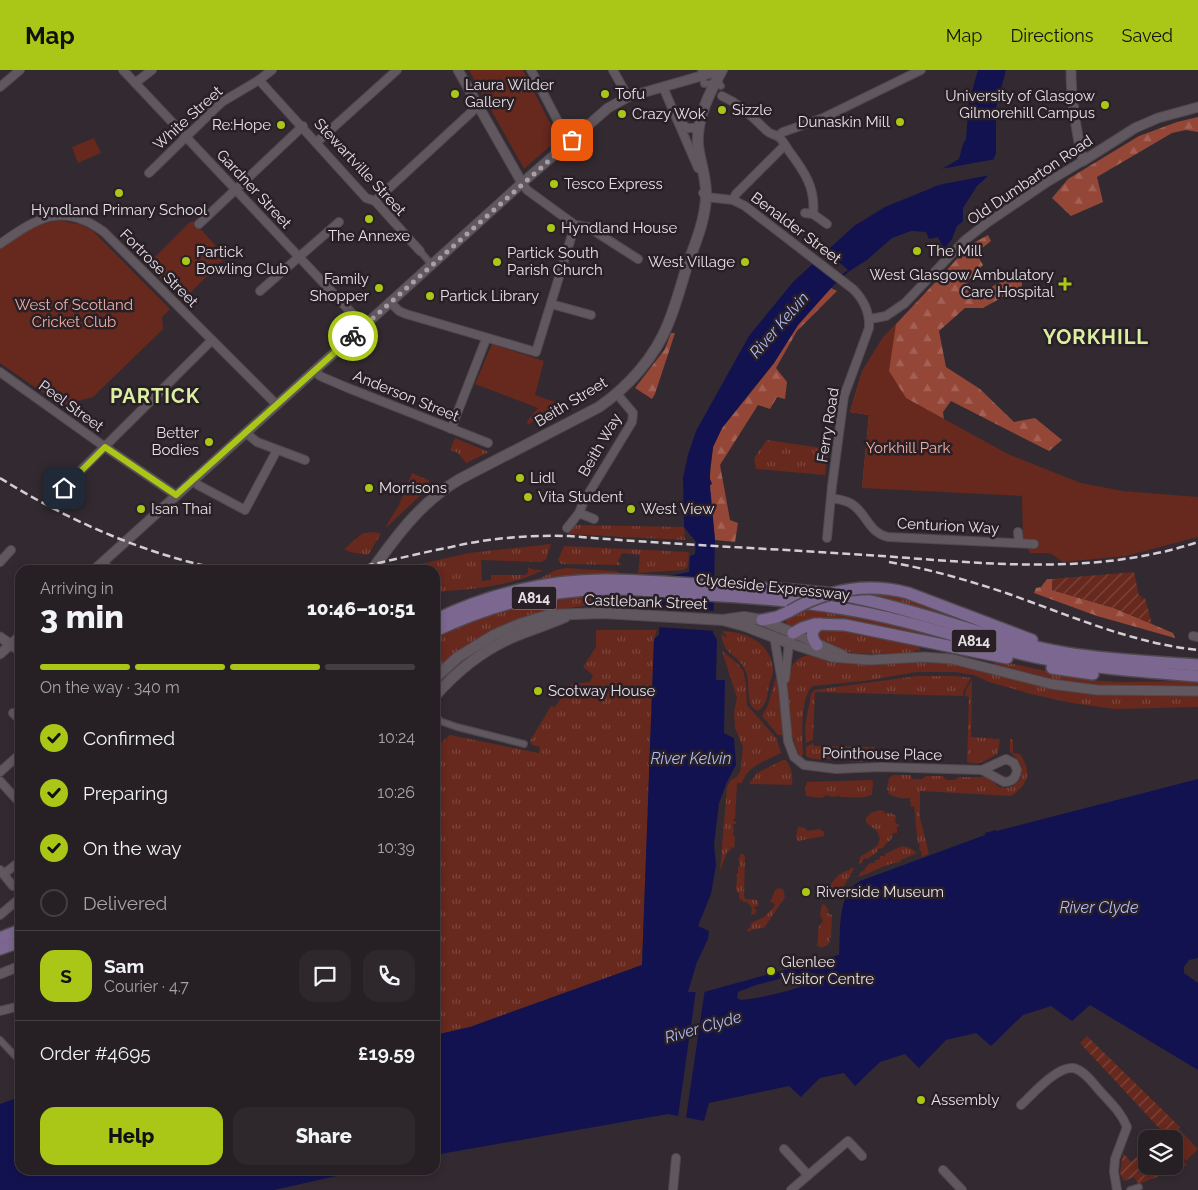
<!DOCTYPE html>
<meta charset="utf-8">
<style>
:root{--surface:#262024;--page:#2e282c;--text:#f1f3f6;--muted:#a4a3a6;--line:#423e41;--accent:#aac717}
body{margin:0;font-family:Raleway,sans-serif;background:var(--page);color:var(--text);height:100vh;display:flex;flex-direction:column;font-size:19px;white-space:nowrap}
*{box-sizing:border-box;margin:0}
p{font-size:16px;color:var(--muted)}
.icon{flex:none;width:28px;height:28px;fill:none;stroke:currentColor;stroke-width:2;stroke-linecap:round;stroke-linejoin:round}
.map{position:relative;flex:1;overflow:hidden}
.panel{position:absolute;left:15px;top:495px;width:425px;height:610px;display:flex;flex-direction:column;background:var(--surface);border-radius:15px;box-shadow:0 2px 8px #0003,0 0 0 1px var(--line)}
.panel>*{flex:none}
.fabs{position:absolute;left:1138px;top:1060px;display:grid;gap:10px}
.fabs a{display:grid;place-items:center;width:45px;height:45px;border-radius:10px;background:var(--surface);box-shadow:0 2px 8px #0003,0 0 0 1px var(--line);font-size:25px}
.pin{position:absolute;display:grid;place-items:center;width:42px;height:42px;color:#fff;margin:-21px;border-radius:10px;box-shadow:0 2px 8px #0006}
.courier{position:absolute;display:grid;place-items:center;width:50px;height:50px;margin:-25px;border:4px solid #aac717;border-radius:50%;background:#fff;color:#222;box-shadow:0 1px 6px #0007}
.headline em{font-style:normal;font-weight:800}
.headline div{display:flex;flex-direction:column-reverse}
.headline{display:flex;align-items:center;justify-content:space-between;height:85px;padding:0 25px}
h1{font-size:32px;font-weight:800;line-height:38px}
.bar{display:grid;grid-template-columns:repeat(4,1fr);gap:8px 5px;align-content:center;height:60px;padding:0 25px}
.bar i{height:6px;border-radius:4px;background:var(--line)}
.bar .on{background:var(--accent)}
.bar p{grid-column:span 4}
.line{display:flex;align-items:center;gap:12px;padding:0 25px;border-top:1px solid var(--line)}
.line div{flex:1}
.round{display:grid;place-items:center;flex:none;width:52px;height:52px;border-radius:15px;background:var(--page)}
ol{padding:0 25px;list-style:none}
li{display:flex;align-items:center;gap:15px;height:55px}
li p{margin-inline-start:auto}
li .icon{padding:5px;border-radius:50%;background:var(--accent);color:#111;stroke-width:4}
li:last-child{color:var(--muted)}
li i{width:28px;height:28px;border:2px solid var(--line);border-radius:50%}
.cta{display:flex;gap:10px;margin-top:auto;padding:10px 25px}
.cta a{flex:1;height:58px;border-radius:15px;background:var(--accent);color:#111;font-size:20px;font-weight:800;line-height:58px;text-align:center}
.cta a+a{background:var(--page);color:var(--text)}
header{display:flex;align-items:center;gap:30px;box-sizing:border-box;height:70px;padding:0 25px;background:var(--accent);color:#111}
header strong{font-size:24px}
nav{display:flex;gap:28px;margin-inline-start:auto;font-size:18px}
.map>svg:first-child{display:block}
.grass{fill:url(#grass-tufts)}
.forest{fill:url(#forest-firs)}
.park{fill:#67281d}
.garden{fill:url(#garden-furrows)}
.water{fill:#131250;fill-rule:evenodd}
.pier{fill:#322a30}
.lines{fill:none;stroke-linecap:round;stroke-linejoin:round}
.pedestrian-casing{stroke:#4f484d;stroke-width:8}
.minor-casing{stroke:#4f484d;stroke-width:10}
.tertiary-casing{stroke:#4f484d;stroke-width:11}
.secondary-casing{stroke:#4f484d;stroke-width:12}
.primary-casing{stroke:#4f484d;stroke-width:14}
.pedestrian{stroke:#61575f;stroke-width:5.5}
.minor{stroke:#61575f;stroke-width:8}
.tertiary{stroke:#61575f;stroke-width:9}
.secondary{stroke:#61575f;stroke-width:10}
.primary{stroke:#7c6790;stroke-width:11}
.rail{stroke:#d4cdd3;stroke-width:2.5;stroke-dasharray:8 4;stroke-linecap:butt}
.primary-bridge-casing{stroke:#4f484d;stroke-width:14;stroke-linecap:butt}
.primary-bridge{stroke:#7c6790;stroke-width:11}
.done{stroke:#a7a0a6;stroke-width:5;stroke-dasharray:0 9}
.route{stroke:#aac717;stroke-width:6}
.poi-dot{fill:#aac717;stroke:#282026;stroke-width:2}
.labels{text-anchor:middle;dominant-baseline:central;stroke-width:5;stroke-linejoin:round;paint-order:stroke}
.shield{fill:#282026;stroke:#ada6ac;stroke-width:1}
.shield-label{font-size:14px;font-weight:bold;fill:#e6e0e5}
.poi-label{font-size:15px;fill:#e6e0e5;stroke:#282026;text-anchor:start}
.street-label{font-size:15px;fill:#e6e0e5;stroke:#282026}
.park-label{font-size:15px;fill:#f2aea0;stroke:#282026}
.water-label{font-size:16px;font-style:italic;fill:#b0bcf6;stroke:#282026}
.district-label{font-size:20px;font-weight:bold;letter-spacing:1px;fill:#dbeea2;stroke:#282026}
</style>
<header>
<strong>Map</strong>
<nav><a>Map</a><a>Directions</a><a>Saved</a></nav>
</header>
<div class="map">
<svg width="1198" height="1120" viewBox="0 0 1198 1120">
<defs>
<pattern id="grass-tufts" width="24" height="20" patternUnits="userSpaceOnUse" patternTransform="scale(1.25)"><rect width="24" height="20" fill="#67281d"/><path d="M3 7l-1-3M5 7V3M7 7l1-3M15 17l-1-3M17 17v-4M19 17l1-3" fill="none" stroke="#7d473e"/></pattern>
<pattern id="forest-firs" width="22" height="20" patternUnits="userSpaceOnUse" patternTransform="scale(1.25)"><rect width="22" height="20" fill="#944637"/><path d="M5 1l3.5 6h-7zM16 11l3.5 6h-7z" fill="#a36054"/></pattern>
<pattern id="garden-furrows" width="10" height="10" patternUnits="userSpaceOnUse" patternTransform="scale(1.25)"><rect width="10" height="10" fill="#67281d"/><path d="M-1 1l2-2M0 10L10 0M9 11l2-2" fill="none" stroke="#7d473e"/></pattern>
</defs>
<rect width="100%" height="100%" fill="#322a30"/>
<g class="grass">
<path d="M455 368 489 382 466 393 458 383 450 380Z"/>
<path d="M767 370 828 379 825 405 756 399 754 388Z"/>
<path d="M412 403 428 410 431 415 387 457 386 456 399 435Z"/>
<path d="M575 455 684 457 685 470 568 464Z"/>
<path d="M375 462 381 464 368 485 350 482 344 479 363 463Z"/>
<path d="M551 474 546 489 542 492 481 490 482 511 491 510V505H525L528 503V497L534 500H543C510 517 471 519 435 522V500H394L469 483Z"/>
<path d="M564 476 689 482 688 497 683 500 638 503 640 485 622 483 618 491 621 495 561 494 558 490Z"/>
<path d="M566 498 614 501 619 502V504L598 505 538 511 537 510 556 500Z"/>
<path d="M851 521 891 522 989 559Z"/>
<path d="M619 524 633 525V530L645 531V536L591 535 550 541 435 602V567C477 546 522 533 568 527 585 524 602 525 619 524Z"/>
<path d="M804 536 916 558 964 574 836 548 811 549 790 556 786 553V547Z"/>
<path d="M827 556 919 575 920 581 916 580 915 583C894 583 836 588 821 572 819 569 817 565 815 562Z"/>
<path d="M596 560H657L654 569 642 895 470 957 435 965V678L450 665 539 683 540 677 532 675 530 671 551 636 555 637 571 614 590 612 593 605 583 597 596 577Z"/>
<path d="M722 561C747 562 772 573 773 601 773 606 770 611 769 616 767 626 767 635 758 641 744 636 751 614 746 602 739 583 723 587 721 563L725 567H727Z"/>
<path d="M722 581 737 593 743 600 746 614 747 635 777 669 781 683C766 691 748 695 742 713H737L735 749H733V751L736 752V754H733L734 763H732L735 768 734 778 730 777 731 779 727 782 720 801 727 717 731 710 737 707 741 699 743 677 735 658 734 642 737 628Z"/>
<path d="M808 585C828 587 846 594 868 594 893 594 918 588 944 592 984 597 1021 613 1062 620 1107 627 1153 625 1198 625V637L1115 639 1072 633 1031 624 989 612 974 605 955 602H917L864 611 813 616C800 625 802 669 803 684L801 687C790 673 783 615 790 599 793 592 800 587 808 585Z"/>
<path d="M995 590 1087 610 1119 612 1198 611V615H1127C1101 620 1072 613 1046 609V607L994 594Z"/>
<path d="M777 603 783 665H778L762 646 768 635Z"/>
<path d="M917 606H954L971 608 964 620 963 626 815 622 813 670 806 673 805 657 811 624 814 620Z"/>
<path d="M972 609 971 667 1000 669 998 683C987 690 979 696 967 692L969 627 965 626 966 620Z"/>
<path d="M1010 669 1013 670V683L1020 684C1032 702 1029 714 1011 726L920 721V748L929 784 922 787 921 781 919 779 920 774H918C916 761 916 749 914 736L911 737 910 728C902 729 893 727 888 723L889 720H887L889 708 893 705H910L913 709H922L926 706H943L946 710H955L958 707H988L999 717 1006 718 1013 716 1021 708 1022 698 1019 691 1010 682Z"/>
<path d="M813 673 814 676 875 677 873 690 870 691C864 691 856 693 850 691 843 688 850 689 842 688 830 687 818 693 806 686V677Z"/>
<path d="M783 690H786C792 699 793 705 792 715L749 714 757 703Z"/>
<path d="M872 710 873 712 872 725C860 729 855 727 840 727L839 726 832 727 827 725 822 728 806 726 805 719 807 712Z"/>
<path d="M880 740 884 741 885 744 889 743V745L891 743 896 746 895 752 900 756 897 757V763H893L891 770 886 773 883 778 878 779 876 783 867 789 865 788 859 795 860 787 877 776 880 769 877 761C872 756 864 754 866 747L869 746 868 745H870V743Z"/>
<path d="M798 757 805 758 807 761 820 759 824 762V766L798 771 796 767Z"/>
<path d="M902 776 910 778 917 783 901 790 900 792C883 794 873 803 858 807L861 802 865 800V798L870 793H875L874 791 880 789V786H885V784Z"/>
<path d="M742 783 745 786 744 827 746 829 757 830 759 835 753 838 757 840 755 844 751 845 752 838 747 832H743L742 829 740 831 739 823 737 822C734 815 739 809 736 805L738 803V797L740 796 739 792H740L738 789Z"/>
<path d="M850 798H854C854 800 840 822 838 825 837 827 835 828 832 829L831 825 829 826 826 824C832 811 838 802 850 800Z"/>
<path d="M776 818 783 819 785 827 764 858 754 859 748 862 747 859 750 858 751 853 764 847 774 837 775 834 769 831 771 830 775 820H777Z"/>
<path d="M822 834 826 836 829 841 826 842 832 845 831 868H829L830 872 826 876 819 878 820 876H817C820 866 815 859 823 851L820 845Z"/>
</g>
<g class="forest">
<path d="M1198 47V62L1186 60 1172 63 1097 107 1103 132 1071 146 1052 128 1068 109 1139 66 1177 52Z"/>
<path d="M988 165 991 171 976 183 983 195 967 212 969 221 986 220 1017 203 1022 209V216L983 238H965L939 261 946 297 980 319 1014 352 1035 348 1062 370 1049 381 951 331 943 342 946 365 862 418 869 345 850 342 862 302 883 268 970 175Z"/>
<path d="M831 218 837 221 797 261 776 298 787 312 785 329 777 327 770 339 758 335 720 395 730 450 738 453 735 472 715 470 709 415 713 377 722 358 774 293 798 255Z"/>
<path d="M671 263H675L655 324 652 329 635 318 665 279Z"/>
<path d="M1047 509H1052V520L1114 538 1173 563 1175 568 1097 546 1034 523 1036 518 1041 517Z"/>
</g>
<g class="park">
<path d="M469 0H523L558 69 524 99Z"/>
<path d="M94 68 101 83 78 93 72 77Z"/>
<path d="M58 150 82 155 93 161 170 239 162 247 163 259 93 327 78 331 71 342 0 293V178L33 157Z"/>
<path d="M193 151 226 187 183 230 147 195 189 153Z"/>
<path d="M896 254 889 301 906 328 1008 384 1081 413 1123 421 1198 427V467L1126 486 1063 492 1050 483H1030L1023 471 1022 426 862 418 869 345 850 342 862 302 883 268Z"/>
<path d="M492 274 544 291 535 325 558 333 528 355 527 351 538 338 475 314Z"/>
<path d="M1178 1058 1198 1079 1186 1091 1174 1078V1069H1167Z"/>
</g>
<g class="garden">
<path d="M1134 502 1139 526H1142L1141 529 1145 528 1152 554 1114 538 1052 520V509Z"/>
<path d="M1087 966 1180 1057 1167 1069H1159L1160 1059 1080 973Z"/>
<path d="M1146 1079V1096H1174V1081L1187 1095 1139 1114 1134 1107 1124 1111 1120 1103 1123 1083 1131 1092Z"/>
</g>
<g class="water">
<path d="M978 0H1006L996 38V83L987 107 977 116 963 138V151L957 156 952 169 944 179 938 167 929 169 926 162 911 161 892 168 867 190 848 202 831 218 798 255 774 293 722 358 713 377 710 399V409L712 414 710 415 715 470 713 563 717 570 716 610H725L724 663 734 668 736 695 727 712 719 733 714 775 716 795 711 824 698 856 709 861 708 869 697 892 688 922H704L839 885C841 862 836 825 860 811L985 765V763L996 760 997 761 1198 709V888L1189 890 1184 897V903L1198 913V1000L1090 935 1072 951 1051 936 1023 945 991 976 976 963 946 970 919 998 905 984 880 992 855 1016 844 1003 820 1008 801 1027 789 1016 709 1033 704 1051 668 1044 435 1085V965L470 957 642 895 654 569 659 565 661 533 668 506 689 502 690 486 695 484 696 472 684 457 683 408 688 385 696 361 749 266 793 212 854 156 885 137 934 117 937 102 959 89 963 74 966 69 969 32ZM802 903H814L820 906C807 919 760 928 741 930L737 928 738 922 756 915Z"/>
<path d="M20 1027V1100H363L274 1120H0V1034Z"/>
</g>
<g class="pier">
<path d="M996 89 990 105 943 114 922 120 921 119 932 115 935 100Z"/>
<path d="M825 180 848 200 834 211 811 193Z"/>
<path d="M658 537 716 541V561L657 557Z"/>
<path d="M705 919 686 1048 678 1047 696 920Z"/>
</g>
<g class="lines">
<g class="pedestrian-casing">
<g id="pedestrian">
<path d="M701 0 704 14 719 13 721 16"/>
<path d="M562 59 572 70"/>
<path d="M420 181 432 195"/>
<path d="M435 643 440 651 457 657 524 674"/>
<path d="M0 970 20 991"/>
<path d="M1130 1120 1139 1117"/>
</g>
</g>
<g class="minor-casing">
<g id="minor">
<path d="M123 0 364 256"/>
<path d="M531 0 562 59"/>
<path d="M613 0 628 27"/>
<path d="M259 10 366 128 375 131 420 181"/>
<path d="M135 13 152 0"/>
<path d="M0 17 20 0"/>
<path d="M663 17 698 98"/>
<path d="M722 26C742 35 751 46 767 61 771 65 776 64 780 68 784 72 786 77 789 81 804 101 816 118 813 144"/>
<path d="M680 52 687 58H699"/>
<path d="M778 66 783 62 823 48 921 0"/>
<path d="M317 72 397 0"/>
<path d="M149 103 222 32 259 10 272 0"/>
<path d="M522 113 527 120 575 155 588 157 638 189"/>
<path d="M703 123 706 127 733 130 745 136 853 219C864 230 870 242 869 258L844 326 832 416 827 468"/>
<path d="M733 130 736 124 785 75"/>
<path d="M375 131 478 36"/>
<path d="M805 143 813 144 827 154"/>
<path d="M199 154 303 56"/>
<path d="M0 174C37 148 63 131 104 162L277 335"/>
<path d="M260 221 339 152"/>
<path d="M390 232 399 241 406 244 536 282 575 155"/>
<path d="M551 234 591 245"/>
<path d="M870 249 886 246 905 233 965 170 987 153 1046 113 1083 91"/>
<path d="M315 301 320 306 348 318 488 373"/>
<path d="M0 302 105 377 176 425"/>
<path d="M451 359 486 269"/>
<path d="M246 363 257 372 305 390"/>
<path d="M193 409 198 415 245 440 277 380"/>
<path d="M59 422 212 270"/>
<path d="M831 428C837 429 845 430 850 433 867 442 867 462 888 467L1034 474"/>
<path d="M579 443 594 449"/>
<path d="M567 458 579 443 584 431 632 352 633 343 617 324"/>
<path d="M1018 462 1019 473"/>
<path d="M0 492 11 480"/>
<path d="M103 492 110 500"/>
<path d="M774 566 783 618 788 671 794 687 804 695 836 699 880 697 982 700 1006 689 1014 693 1017 700C1016 708 1012 712 1004 712L982 700"/>
<path d="M1193 566 1198 567"/>
<path d="M785 609 789 573"/>
<path d="M13 643 20 650"/>
<path d="M0 702 20 684"/>
<path d="M0 711 20 733"/>
<path d="M0 800 13 816"/>
<path d="M4 804 15 795"/>
<path d="M0 845 20 828"/>
<path d="M0 941 20 936"/>
<path d="M1021 1035C1032 1025 1057 996 1073 998 1084 1000 1093 1013 1099 1020 1110 1032 1121 1042 1127 1057L1115 1089 1114 1102 1117 1120"/>
<path d="M784 1079 808 1105"/>
<path d="M943 1100 962 1120"/>
<path d="M673 1120 676 1088"/>
<path d="M791 1120 848 1071 862 1086"/>
</g>
</g>
<g class="tertiary-casing">
<g id="tertiary">
<path d="M458 0 522 113"/>
<path d="M1071 0C1071 31 1076 60 1083 91L1135 58 1158 48 1198 37"/>
<path d="M94 500 522 113 608 38 628 27 722 0"/>
<path d="M793 563 843 585"/>
<path d="M0 567 20 581"/>
<path d="M789 573 832 587 870 590 924 587 952 589 1051 614 1097 620 1198 621"/>
<path d="M0 584 20 566"/>
<path d="M0 904 20 896"/>
</g>
</g>
<g class="secondary-casing">
<g id="secondary">
<path d="M372 500C397 465 422 431 460 409L599 337C628 317 655 287 668 254 676 235 681 215 687 196 695 174 705 151 706 127 707 108 700 93 698 75 696 49 710 22 722 0"/>
<path d="M435 608 458 587 494 565 520 554 549 545 603 543 723 550 744 547 762 550 793 563 789 573 745 556 723 550"/>
<path d="M435 626C456 602 482 581 511 568 529 560 547 555 565 547"/>
</g>
</g>
<g class="primary-casing">
<g id="primary">
<path d="M908 523 1032 570"/>
<path d="M435 550C488 524 550 509 609 510 648 510 687 514 726 516 766 519 807 519 847 526 921 540 991 570 1066 583 1109 590 1154 592 1198 595"/>
<path d="M762 550 777 547 790 541"/>
<path d="M435 561C490 535 551 519 612 519 643 519 675 523 706 525 765 528 823 533 880 546 933 557 983 576 1035 587 1089 598 1143 602 1198 606"/>
<path d="M793 563 802 558 815 554 845 555 1007 588"/>
<path d="M817 575C810 566 811 560 820 554"/>
<path d="M1052 598 1093 604"/>
<path d="M0 868 20 860"/>
<path d="M0 879 20 872"/>
</g>
</g>
<use href="#pedestrian" class="pedestrian"/>
<use href="#minor" class="minor"/>
<use href="#tertiary" class="tertiary"/>
<use href="#secondary" class="secondary"/>
<use href="#primary" class="primary"/>
<g class="rail">
<path d="M0 408C67 450 148 486 226 500"/>
<path d="M889 492C929 499 967 510 1006 523 1069 545 1131 573 1198 580"/>
<path d="M342 500C379 494 414 484 451 477 489 468 529 465 569 466 663 474 758 478 852 484 967 491 1087 509 1198 472"/>
</g>
<g class="primary-bridge-casing">
<path id="primary-bridge" d="M790 541C827 520 866 512 908 523"/>
</g>
<use href="#primary-bridge" class="primary-bridge"/>
</g>
<g class="lines">
<path class="done" d="M353 266 572 70"/>
<path class="route" d="M64 418 105 377 176 425 353 266"/>
</g>
<g class="poi-dot">
<circle cx="455" cy="24" r="5"/>
<circle cx="605" cy="24" r="5"/>
<circle cx="1105" cy="35" r="5"/>
<circle cx="722" cy="40" r="5"/>
<circle cx="622" cy="44" r="5"/>
<circle cx="900" cy="52" r="5"/>
<circle cx="281" cy="55" r="5"/>
<circle cx="554" cy="114" r="5"/>
<circle cx="119" cy="123" r="5"/>
<circle cx="369" cy="149" r="5"/>
<circle cx="551" cy="158" r="5"/>
<circle cx="917" cy="181" r="5"/>
<circle cx="186" cy="191" r="5"/>
<circle cx="497" cy="192" r="5"/>
<circle cx="745" cy="192" r="5"/>
<path d="M1062.5 206.5h5v5h5v5h-5v5h-5v-5h-5v-5h5z"/>
<circle cx="379" cy="218" r="5"/>
<circle cx="430" cy="226" r="5"/>
<circle cx="209" cy="372" r="5"/>
<circle cx="520" cy="408" r="5"/>
<circle cx="369" cy="418" r="5"/>
<circle cx="528" cy="427" r="5"/>
<circle cx="141" cy="439" r="5"/>
<circle cx="631" cy="439" r="5"/>
<circle cx="538" cy="621" r="5"/>
<circle cx="806" cy="822" r="5"/>
<circle cx="771" cy="901" r="5"/>
<circle cx="921" cy="1030" r="5"/>
</g>
<g class="labels">
<g class="shield">
<rect x="511.5" y="516.5" width="45" height="23" rx="4"/>
<rect x="951.5" y="559.5" width="45" height="23" rx="4"/>
</g>
<g class="shield-label">
<text x="534" y="528">A814</text>
<text x="974" y="571">A814</text>
</g>
<g class="poi-label">
<text x="465" y="15">Laura Wilder<tspan x="465" dy="17">Gallery</tspan></text>
<text x="615" y="24">Tofu</text>
<text x="1095" y="26" text-anchor="end">University of Glasgow<tspan x="1095" dy="17">Gilmorehill Campus</tspan></text>
<text x="732" y="40">Sizzle</text>
<text x="632" y="44">Crazy Wok</text>
<text x="890" y="52" text-anchor="end">Dunaskin Mill</text>
<text x="271" y="55" text-anchor="end">Re:Hope</text>
<text x="564" y="114">Tesco Express</text>
<text x="119" y="140" text-anchor="middle">Hyndland Primary School</text>
<text x="561" y="158">Hyndland House</text>
<text x="369" y="166" text-anchor="middle">The Annexe</text>
<text x="927" y="181">The Mill</text>
<text x="196" y="182">Partick<tspan x="196" dy="17">Bowling Club</tspan></text>
<text x="507" y="183">Partick South<tspan x="507" dy="17">Parish Church</tspan></text>
<text x="735" y="192" text-anchor="end">West Village</text>
<text x="1054" y="205" text-anchor="end">West Glasgow Ambulatory<tspan x="1054" dy="17">Care Hospital</tspan></text>
<text x="369" y="209" text-anchor="end">Family<tspan x="369" dy="17">Shopper</tspan></text>
<text x="440" y="226">Partick Library</text>
<text x="199" y="363" text-anchor="end">Better<tspan x="199" dy="17">Bodies</tspan></text>
<text x="530" y="408">Lidl</text>
<text x="379" y="418">Morrisons</text>
<text x="538" y="427">Vita Student</text>
<text x="151" y="439">Isan Thai</text>
<text x="641" y="439">West View</text>
<text x="548" y="621">Scotway House</text>
<text x="816" y="822">Riverside Museum</text>
<text x="781" y="892">Glenlee<tspan x="781" dy="17">Visitor Centre</tspan></text>
<text x="931" y="1030">Assembly</text>
</g>
<g class="street-label">
<text transform="translate(188 48) rotate(-42)">White Street</text>
<text transform="translate(360 97) rotate(47)">Stewartville Street</text>
<text transform="translate(1030 110) rotate(-34)">Old Dumbarton Road</text>
<text transform="translate(254 119) rotate(47)">Gardner Street</text>
<text transform="translate(796 158) rotate(37)">Benalder Street</text>
<text transform="translate(159 198) rotate(45)">Fortrose Street</text>
<text transform="translate(406 326) rotate(22)">Anderson Street</text>
<text transform="translate(571 332) rotate(-31)">Beith Street</text>
<text transform="translate(71 336) rotate(36)">Peel Street</text>
<text transform="translate(828 355) rotate(-81)">Ferry Road</text>
<text transform="translate(600 375) rotate(-60)">Beith Way</text>
<text transform="translate(948 456) rotate(3)">Centurion Way</text>
<text transform="translate(773 517) rotate(6)">Clydeside Expressway</text>
<text transform="translate(646 532) rotate(2)">Castlebank Street</text>
<text transform="translate(882 684) rotate(1)">Pointhouse Place</text>
</g>
<g class="park-label">
<text x="74" y="235">West of Scotland<tspan x="74" dy="17">Cricket Club</tspan></text>
<text x="908" y="378">Yorkhill Park</text>
</g>
<g class="water-label">
<text transform="translate(779 255) rotate(-49)">River Kelvin</text>
<text x="691" y="688">River Kelvin</text>
<text x="1099" y="837">River Clyde</text>
<text transform="translate(703 957) rotate(-16)">River Clyde</text>
</g>
<g class="district-label">
<text x="1096" y="267">YORKHILL</text>
<text x="155" y="326">PARTICK</text>
</g>
</g>
</svg>
<div class="fabs">
<a><svg class="icon" aria-label="layers" viewBox="0 0 24 24"><path d="M12 4l9 5-9 5-9-5zM3 14l9 5 9-5"/></svg></a>
</div>
<div class="pin" style="left:572px;top:70px;background:#ea580c"><svg class="icon" aria-label="bag" viewBox="0 0 24 24"><path d="M5 8h14l-1 12H6zM9 8a3 3 0 0 1 6 0"/></svg></div>
<div class="pin" style="left:64px;top:418px;background:#1f2937"><svg class="icon" aria-label="home" viewBox="0 0 24 24"><path d="M3 11l9-7 9 7M6 9v11h12V9"/></svg></div>
<div class="courier" style="left:353px;top:266px"><svg class="icon" aria-label="bike" viewBox="0 0 24 24"><circle cx="6" cy="16" r="4"/><circle cx="18" cy="16" r="4"/><path d="M6 16l4-8h5l3 8M10 8l3 8H6M13 5h3"/></svg></div>
<section class="panel">
<div class="headline"><div><h1>3 min</h1><p>Arriving in</p></div><em>10:46–10:51</em></div>
<div class="bar"><i class="on"></i><i class="on"></i><i class="on"></i><i></i><p>On the way · 340 m</p></div>
<ol>
<li><svg class="icon" aria-label="check" viewBox="0 0 24 24"><path d="M5 12l5 5 9-10"/></svg>Confirmed<p>10:24</p></li>
<li><svg class="icon" aria-label="check" viewBox="0 0 24 24"><path d="M5 12l5 5 9-10"/></svg>Preparing<p>10:26</p></li>
<li><svg class="icon" aria-label="check" viewBox="0 0 24 24"><path d="M5 12l5 5 9-10"/></svg>On the way<p>10:39</p></li>
<li><i></i>Delivered</li>
</ol>
<div class="line" style="height:90px"><b class="round" style="background:var(--accent);color:#111">S</b><div><b>Sam</b><p>Courier · 4.7</p></div><a class="round"><svg class="icon" aria-label="chat" viewBox="0 0 24 24"><path d="M4 5h16v11H9l-5 4z"/></svg></a><a class="round"><svg class="icon" aria-label="phone" viewBox="0 0 24 24"><path d="M5 4h4l2 5-3 2q2 4 5 5l2-3 5 2v4C11 20 4 13 5 4z"/></svg></a></div>
<div class="line" style="height:65px"><div>Order #4695</div><b>£19.59</b></div>
<div class="cta"><a>Help</a><a>Share</a></div>
</section>
</div>
